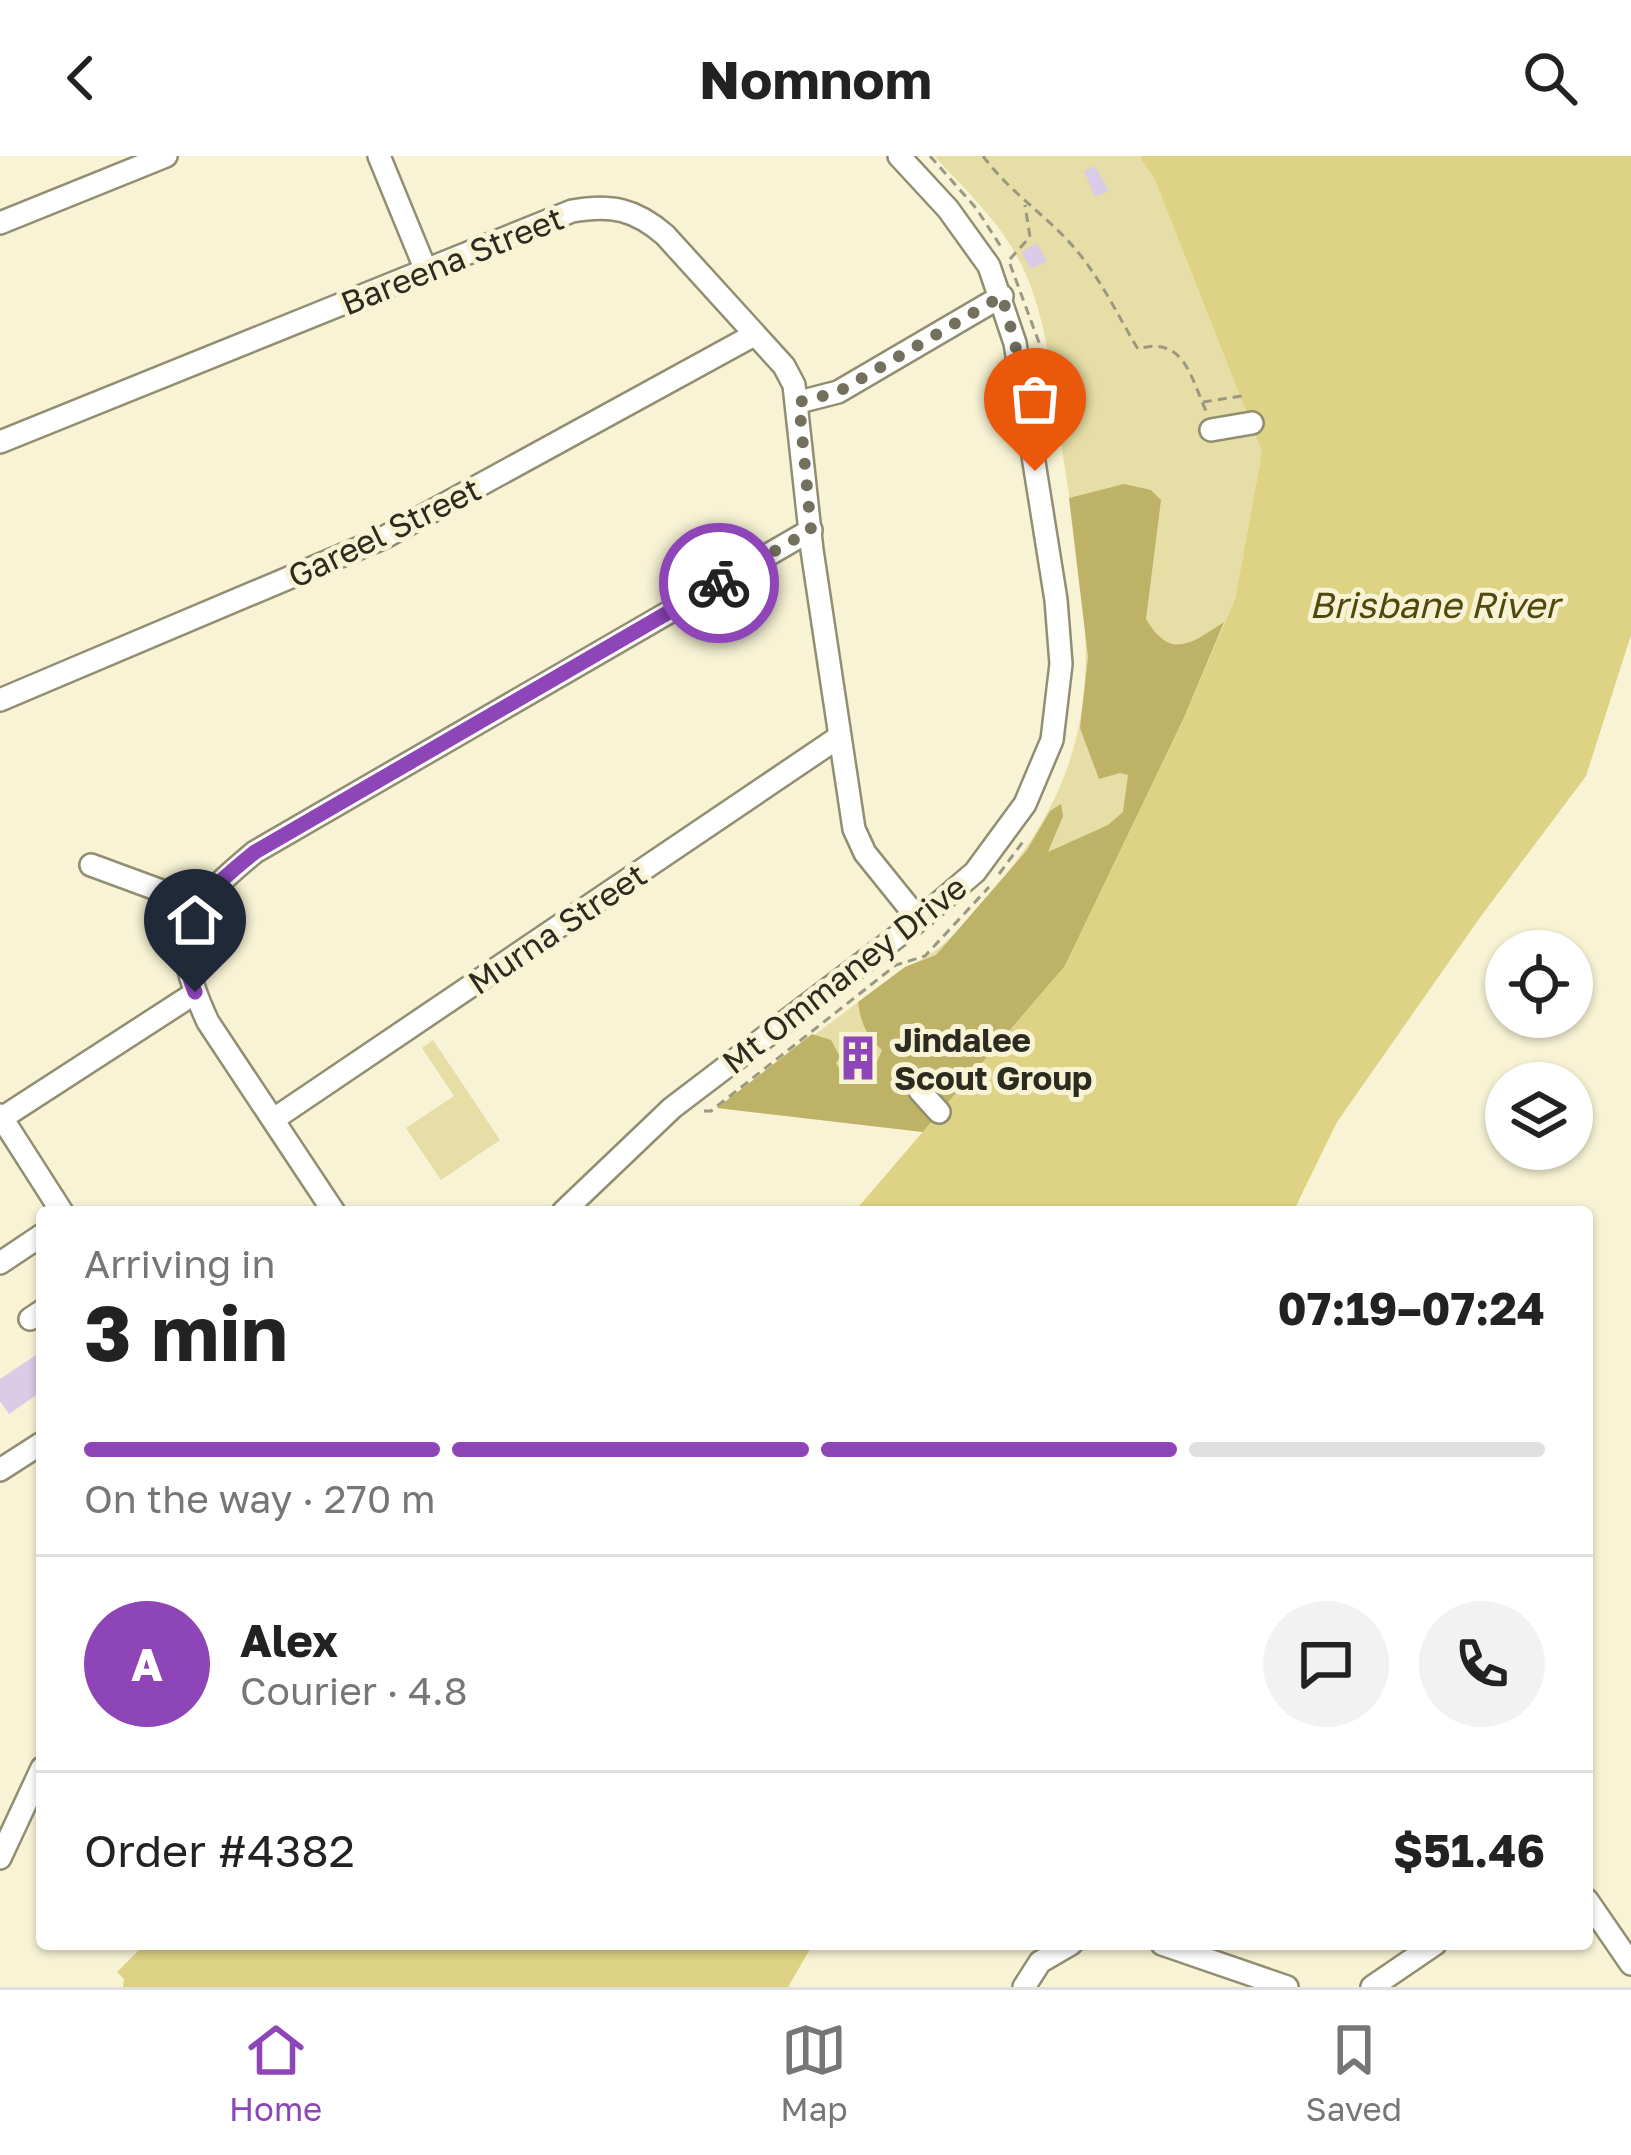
<!DOCTYPE html>
<meta charset="utf-8">
<style>
:root{--surface:#fff;--page:#f2f2f2;--text:#222;--muted:#767676;--line:#e0e0e0;--accent:#8d45b8}
body{margin:0;font-family:"Golos Text",sans-serif;background:var(--page);color:var(--text);height:100vh;display:flex;flex-direction:column;font-size:45px;white-space:nowrap}
*{box-sizing:border-box;margin:0}
p{font-size:39px;color:var(--muted)}
.icon{flex:none;width:66px;height:66px;fill:none;stroke:currentColor;stroke-width:2;stroke-linecap:round;stroke-linejoin:round}
.map{position:relative;flex:1;overflow:hidden}
.side{position:absolute;left:36px;top:1050px;width:1557px;height:744px;display:flex;flex-direction:column;background:var(--surface);border-radius:12px;box-shadow:0 3px 9px #0004}
.side>*{flex:none}
.fabs{position:absolute;left:1485px;top:774px;display:grid;gap:24px}
.fabs a{display:grid;place-items:center;width:108px;height:108px;border-radius:50%;background:var(--surface);box-shadow:0 3px 9px #0004;font-size:60px}
.pin{position:absolute;display:grid;place-items:center;width:102px;height:102px;color:#fff;margin:-123px -51px;border-radius:50% 50% 50% 0;rotate:-45deg;box-shadow:0 0 12px #0007}
.pin .icon{rotate:45deg}
.courier{position:absolute;display:grid;place-items:center;width:120px;height:120px;margin:-60px;border:9px solid #8d45b8;border-radius:50%;background:#fff;color:#222;box-shadow:0 3px 15px #0007}
.summary em{font-style:normal;font-weight:700}
.summary div{display:flex;flex-direction:column-reverse}
.summary{display:flex;align-items:center;justify-content:space-between;height:204px;padding:0 48px}
h1{font-size:78px;font-weight:700;line-height:90px}
.bar{display:grid;grid-template-columns:repeat(4,1fr);gap:18px 12px;align-content:center;height:144px;padding:0 48px}
.bar i{height:15px;border-radius:9px;background:var(--line)}
.bar .on{background:var(--accent)}
.bar p{grid-column:span 4}
.line{display:flex;align-items:center;gap:30px;padding:0 48px;border-top:3px solid var(--line)}
.line div{flex:1}
.round{display:grid;place-items:center;flex:none;width:126px;height:126px;border-radius:63px;background:var(--page)}
header{display:flex;justify-content:space-between;align-items:center;height:156px;padding:0 48px;background:var(--surface);font-size:54px;font-weight:700}
.menu{display:flex;justify-content:space-around;align-items:center;height:168px;border-top:3px solid var(--line);background:var(--surface);font-size:33px;color:var(--muted)}
.menu a{display:grid;justify-items:center;gap:6px}
.menu .on{color:var(--accent)}
.map>svg:first-child{display:block}
.green{fill:#e6dea6}
.forest{fill:#beb266}
.water{fill:#ded285}
.building{fill:#dacbe6}
.lines{fill:none;stroke-linecap:round;stroke-linejoin:round}
.minor-casing{stroke:#928e71;stroke-width:26}
.path{stroke:#9b9882;stroke-width:3;stroke-dasharray:9 6;stroke-linecap:butt}
.minor{stroke:#fff;stroke-width:21}
.done{stroke:#73715e;stroke-width:12;stroke-dasharray:0 21.6}
.route{stroke:#8d45b8;stroke-width:15}
.labels{text-anchor:middle;dominant-baseline:central;stroke-width:10;stroke-linejoin:round;paint-order:stroke}
.street-label{font-size:33px;fill:#2c2b1f;stroke:#f7f3d4}
.poi-label{font-size:33px;font-weight:bold;fill:#2c2b1f;stroke:#f7f3d4;text-anchor:start}
.water-label{font-size:36px;font-style:italic;fill:#51490c;stroke:#f7f3d4}
</style>
<header><svg class="icon" aria-label="back" viewBox="0 0 24 24"><path d="M15 5l-7 7 7 7"/></svg>Nomnom<svg class="icon" aria-label="search" viewBox="0 0 24 24"><circle cx="10" cy="10" r="6"/><path d="M15 15l6 6"/></svg></header>
<div class="map">
<svg width="1631" height="1831" viewBox="0 0 1631 1831">
<rect width="100%" height="100%" fill="#f7f3d4"/>
<g class="green">
<path d="M934 0H1139L1155 24 1262 296 1235 443 1183 564 923 976 717 952 905 811C947 795 964 766 993 734 1120 588 1088 468 1062 293 1052 231 1049 163 1020 106 1000 66 965 33 934 0Z"/>
<path d="M433 884 500 984 441 1024 406 972 454 940 422 892Z"/>
</g>
<path class="forest" d="M1124 328 1151 334 1161 344 1146 463C1171 506 1193 486 1224 466L1183 564 1065 810 923 976 717 952 812 878 831 884 840 901 836 907 840 914 862 925 873 915 882 894C866 880 861 867 858 846L905 811 936 799 1027 694 1050 655 1061 648 1063 660 1048 696 1108 669 1123 656 1128 619 1120 617 1099 623 1080 572 1088 501 1069 342Z"/>
<g class="water">
<path d="M1139 0H1631V479L1586 620 1481 760 1337 966 1293 1056H854L1065 810 1183 564 1235 443 1262 296 1155 24Z"/>
<path d="M145 1788H813L788 1831H123L124 1823 117 1816Z"/>
</g>
<g class="building">
<path d="M1095 10 1109 35 1095 41 1084 15Z"/>
<path d="M1037 87 1047 105 1031 113 1021 96Z"/>
<path d="M856 883 876 895 860 922 840 909Z"/>
<path d="M42 1195V1235L9 1258 0 1245V1223Z"/>
</g>
<g class="lines">
<g class="minor-casing">
<g id="minor">
<path d="M379 0 425 112"/>
<path d="M0 67 166 0"/>
<path d="M799 246 838 236 1002 140"/>
<path d="M1211 274 1252 267"/>
<path d="M0 286 572 55C611 48 635 53 665 79L784 210 794 229 812 394 854 673 865 697 919 764"/>
<path d="M0 544 383 382 754 179"/>
<path d="M91 709 197 748"/>
<path d="M920 935 939 956"/>
<path d="M0 959 62 1056"/>
<path d="M2 962 195 837"/>
<path d="M274 963 839 581"/>
<path d="M334 1056 208 866C167 777 184 755 255 696L811 374"/>
<path d="M563 1056 672 952 919 764 975 716 1025 648 1052 584 1061 508 1056 444 1015 187 989 110 948 53 899 0"/>
<path d="M0 1107 42 1079"/>
<path d="M30 1163 42 1155"/>
<path d="M0 1314 42 1287"/>
<path d="M0 1702 42 1612"/>
<path d="M1587 1744 1631 1808"/>
<path d="M1162 1788 1287 1831"/>
<path d="M1024 1831 1040 1806 1071 1788"/>
<path d="M1372 1831 1435 1788"/>
</g>
</g>
<g class="path">
<path d="M930 0 976 52 1003 94"/>
<path d="M983 0C1010 37 1048 60 1077 95 1102 125 1118 160 1138 193 1184 179 1191 222 1206 255"/>
<path d="M1010 103 1030 81 1025 49"/>
<path d="M1010 108 1041 192 1053 290"/>
<path d="M1203 246 1242 240"/>
<path d="M999 718 1025 683"/>
<path d="M704 955H711L896 809 925 800 989 731"/>
</g>
<use href="#minor" class="minor"/>
</g>
<g class="lines">
<path class="done" d="M719 427 811 374 799 246 838 236 1002 140 1015 187 1035 315"/>
<path class="route" d="M195 836C166 768 207 735 255 696L719 427"/>
</g>
<defs>
<g id="building-bare" transform="scale(3.6)"><path d="M-4-6H4V6H1V3H-1V6H-4ZM-2.5-4.3h1.7v1.8h-1.7ZM.8-4.3h1.7v1.8H.8ZM-2.5-1h1.7V.8h-1.7ZM.8-1h1.7V.8H.8Z" fill="#8d45b8" stroke="#f7f3d4" stroke-width="2.5" paint-order="stroke"/></g>
</defs>
<g fill-rule="evenodd">
<use href="#building-bare" x="858" y="902"/>
</g>
<g class="labels">
<g class="street-label">
<text transform="translate(452 104) rotate(-22)">Bareena Street</text>
<text transform="translate(384 376) rotate(-26)">Gareel Street</text>
<text transform="translate(557 772) rotate(-34)">Murna Street</text>
<text transform="translate(844 818) rotate(-38)">Mt Ommaney Drive</text>
</g>
<g class="poi-label">
<text x="894" y="883">Jindalee<tspan x="894" dy="38">Scout Group</tspan></text>
</g>
<g class="water-label">
<text x="1434" y="448">Brisbane River</text>
</g>
</g>
</svg>
<div class="fabs">
<a><svg class="icon" aria-label="locate" viewBox="0 0 24 24"><circle cx="12" cy="12" r="6"/><path d="M12 2v4M12 18v4M2 12h4M18 12h4"/></svg></a>
<a><svg class="icon" aria-label="layers" viewBox="0 0 24 24"><path d="M12 4l9 5-9 5-9-5zM3 14l9 5 9-5"/></svg></a>
</div>
<div class="pin" style="left:1035px;top:315px;background:#ea580c"><svg class="icon" aria-label="bag" viewBox="0 0 24 24"><path d="M5 8h14l-1 12H6zM9 8a3 3 0 0 1 6 0"/></svg></div>
<div class="pin" style="left:195px;top:836px;background:#1f2937"><svg class="icon" aria-label="home" viewBox="0 0 24 24"><path d="M3 11l9-7 9 7M6 9v11h12V9"/></svg></div>
<div class="courier" style="left:719px;top:427px"><svg class="icon" aria-label="bike" viewBox="0 0 24 24"><circle cx="6" cy="16" r="4"/><circle cx="18" cy="16" r="4"/><path d="M6 16l4-8h5l3 8M10 8l3 8H6M13 5h3"/></svg></div>
<section class="side">
<div class="summary"><div><h1>3 min</h1><p>Arriving in</p></div><em>07:19–07:24</em></div>
<div class="bar"><i class="on"></i><i class="on"></i><i class="on"></i><i></i><p>On the way · 270 m</p></div>
<div class="line" style="height:216px"><b class="round" style="background:var(--accent);color:#fff">A</b><div><b>Alex</b><p>Courier · 4.8</p></div><a class="round"><svg class="icon" aria-label="chat" viewBox="0 0 24 24"><path d="M4 5h16v11H9l-5 4z"/></svg></a><a class="round"><svg class="icon" aria-label="phone" viewBox="0 0 24 24"><path d="M5 4h4l2 5-3 2q2 4 5 5l2-3 5 2v4C11 20 4 13 5 4z"/></svg></a></div>
<div class="line" style="height:156px"><div>Order #4382</div><b>$51.46</b></div>
</section>
</div>
<nav class="menu">
<a class="on"><svg class="icon" aria-label="home" viewBox="0 0 24 24"><path d="M3 11l9-7 9 7M6 9v11h12V9"/></svg>Home</a>
<a><svg class="icon" aria-label="map" viewBox="0 0 24 24"><path d="M3 6l6-2 6 2 6-2v14l-6 2-6-2-6 2zM9 4v14M15 6v14"/></svg>Map</a>
<a><svg class="icon" aria-label="saved" viewBox="0 0 24 24"><path d="M7 4h10v16l-5-4-5 4z"/></svg>Saved</a>
</nav>
